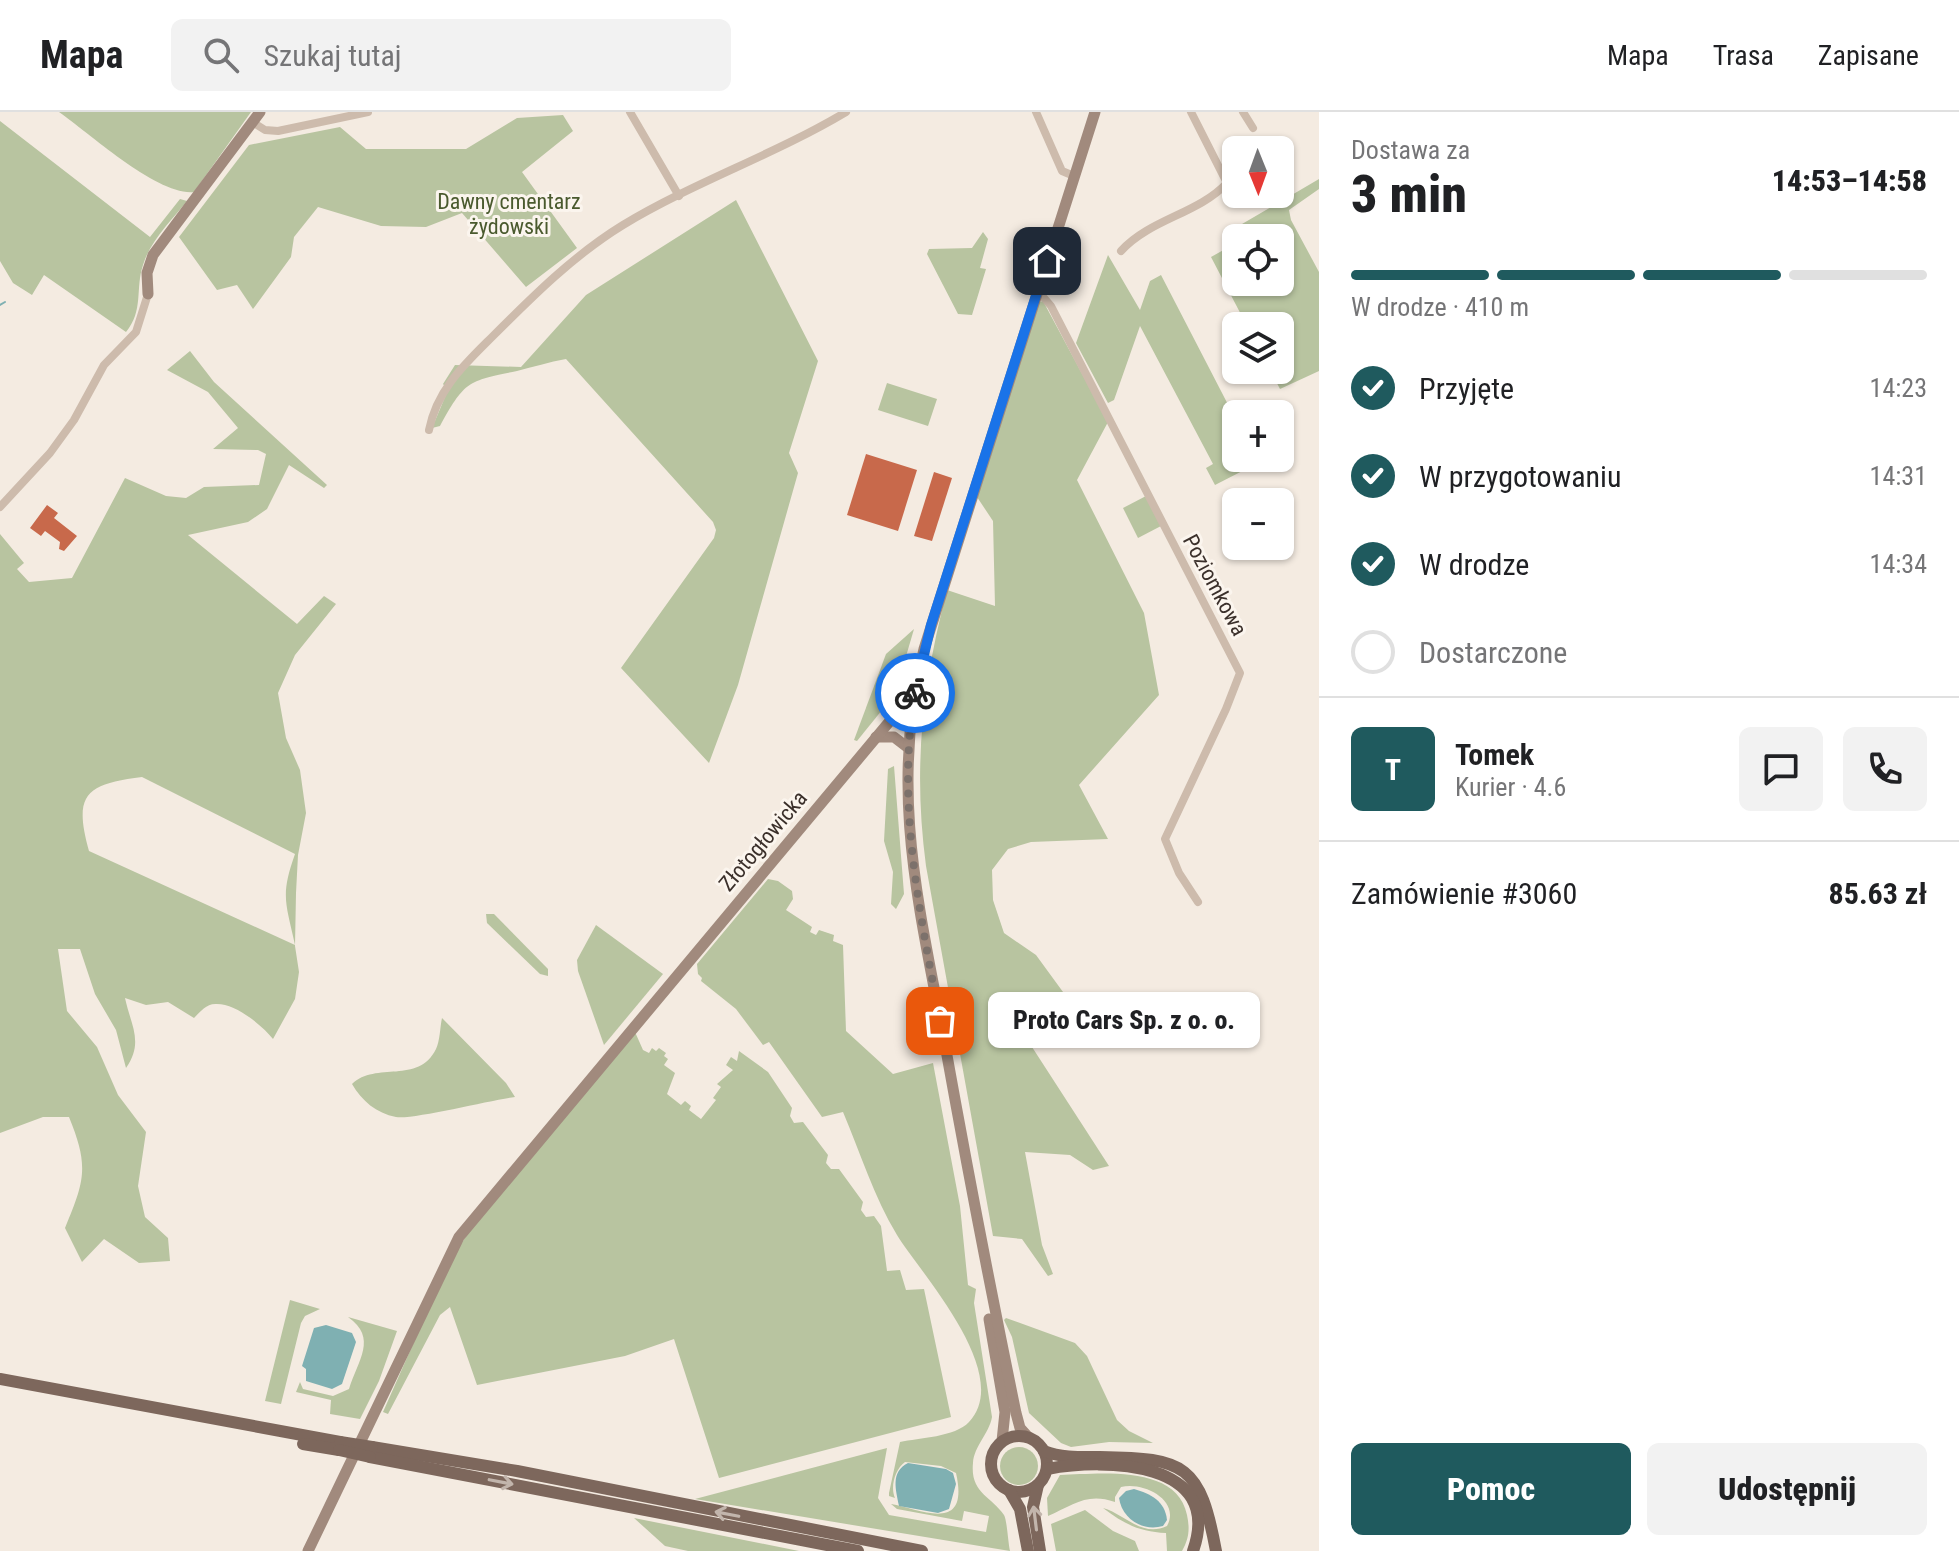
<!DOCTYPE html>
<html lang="pl">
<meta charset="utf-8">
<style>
:root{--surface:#fff;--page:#f2f2f2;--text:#202124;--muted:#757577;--line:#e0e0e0;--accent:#1f5a5e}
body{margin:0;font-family:"Roboto Condensed",sans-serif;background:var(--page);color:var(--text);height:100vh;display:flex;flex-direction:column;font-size:30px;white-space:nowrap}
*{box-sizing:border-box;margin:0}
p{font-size:26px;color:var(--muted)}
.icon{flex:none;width:44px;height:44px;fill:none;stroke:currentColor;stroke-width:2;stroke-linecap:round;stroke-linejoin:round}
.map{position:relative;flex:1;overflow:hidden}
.details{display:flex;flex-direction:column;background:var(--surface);width:640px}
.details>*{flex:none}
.needle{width:52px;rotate:179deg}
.controls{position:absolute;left:1222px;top:24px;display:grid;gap:16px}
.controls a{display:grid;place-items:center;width:72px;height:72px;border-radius:12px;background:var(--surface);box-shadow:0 2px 6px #0004;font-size:40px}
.pin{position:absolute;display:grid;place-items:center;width:68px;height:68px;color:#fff;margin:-34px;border-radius:16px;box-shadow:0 4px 12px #0006}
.courier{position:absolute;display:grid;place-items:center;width:80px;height:80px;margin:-40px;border:6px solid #1a73e8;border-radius:50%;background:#fff;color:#222;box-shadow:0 2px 10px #0007}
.bubble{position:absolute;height:56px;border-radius:12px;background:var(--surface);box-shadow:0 2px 6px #0004;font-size:26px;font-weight:800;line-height:56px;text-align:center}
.overview em{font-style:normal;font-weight:800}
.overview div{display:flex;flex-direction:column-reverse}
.overview{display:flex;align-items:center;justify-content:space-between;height:136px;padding:0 32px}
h1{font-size:52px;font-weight:800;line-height:60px}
.bar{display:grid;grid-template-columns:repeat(4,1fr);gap:12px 8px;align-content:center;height:96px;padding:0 32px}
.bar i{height:10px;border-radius:6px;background:var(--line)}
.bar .on{background:var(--accent)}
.bar p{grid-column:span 4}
.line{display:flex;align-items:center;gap:20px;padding:0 32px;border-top:2px solid var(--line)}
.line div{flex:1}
.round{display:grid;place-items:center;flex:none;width:84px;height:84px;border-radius:12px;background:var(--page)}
ol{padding:0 32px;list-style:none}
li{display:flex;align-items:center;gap:24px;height:88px}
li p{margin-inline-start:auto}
li .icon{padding:8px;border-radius:50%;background:var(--accent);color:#fff;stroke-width:4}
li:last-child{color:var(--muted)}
li i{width:44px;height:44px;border:4px solid var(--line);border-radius:50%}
.primary-button{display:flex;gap:16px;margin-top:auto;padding:16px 32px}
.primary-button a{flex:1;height:92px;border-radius:12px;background:var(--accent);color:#fff;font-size:32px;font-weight:800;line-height:92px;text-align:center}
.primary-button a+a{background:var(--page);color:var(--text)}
header{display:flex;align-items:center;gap:48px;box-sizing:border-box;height:112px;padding:0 40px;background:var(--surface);border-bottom:2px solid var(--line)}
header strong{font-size:38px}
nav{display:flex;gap:44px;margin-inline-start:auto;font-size:28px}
.search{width:560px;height:72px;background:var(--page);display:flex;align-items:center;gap:20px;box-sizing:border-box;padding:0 28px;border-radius:12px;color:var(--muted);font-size:30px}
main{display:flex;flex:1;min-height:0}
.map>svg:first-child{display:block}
.green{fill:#b8c4a0;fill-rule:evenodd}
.water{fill:#7fb0b2}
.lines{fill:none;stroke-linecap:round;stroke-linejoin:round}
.stream{stroke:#7fb0b2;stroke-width:2}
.building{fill:#c8694b}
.street{stroke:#cdbbac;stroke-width:8}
.secondary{stroke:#a18a7d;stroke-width:11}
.primary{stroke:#7d675c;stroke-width:12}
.primary-bridge{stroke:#7d675c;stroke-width:12}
.oneway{stroke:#c2b5ac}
.done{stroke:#7c716b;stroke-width:8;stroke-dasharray:0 14.4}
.route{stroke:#1a73e8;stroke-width:10}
.labels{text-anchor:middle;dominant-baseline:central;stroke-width:6;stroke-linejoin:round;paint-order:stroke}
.park-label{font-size:22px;fill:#4a5a2e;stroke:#fbf5ee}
.street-label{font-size:22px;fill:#3b302b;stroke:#fbf5ee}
</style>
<header>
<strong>Mapa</strong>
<div class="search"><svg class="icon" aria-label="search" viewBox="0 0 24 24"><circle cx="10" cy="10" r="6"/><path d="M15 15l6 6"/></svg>Szukaj tutaj</div>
<nav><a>Mapa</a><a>Trasa</a><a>Zapisane</a></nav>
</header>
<main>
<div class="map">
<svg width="1319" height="1439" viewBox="0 0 1319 1439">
<rect width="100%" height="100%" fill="#f4ebe1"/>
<g class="green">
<path d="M59 0H251L194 80C158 84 89 21 59 0Z"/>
<path d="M563 3 573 19 522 60 577 136 526 175 462 101 426 115 381 114 318 95 294 125 291 145 253 197 237 173 217 178 179 125 249 33 340 15 366 37H466L517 6Z"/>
<path d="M0 9 150 125 180 87 187 89C172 108 150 129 143 153 135 177 144 198 126 220L44 163 32 183 13 171 0 149Z"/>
<path d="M1319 67V77L1289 98 1291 108 1319 160V259L1280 277 1270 258H1280V214H1247L1211 145 1236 131V170H1280V126H1245L1251 122 1242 112Z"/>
<path d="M736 88 818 249 789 341 798 361 738 573 709 651 621 556 714 426 716 418 713 410 566 247C549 250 533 255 517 259 467 269 465 269 440 314L432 316 448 278 443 272 455 253 521 255 586 183Z"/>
<path d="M983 120 988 127 980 156 986 157 972 203 958 202 927 142 929 137 972 136Z"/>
<path d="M1108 143 1140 198 1150 169 1161 163 1236 308V346H1255L1258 351 1215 373 1206 356 1213 352 1140 214 1114 288 1108 291 1076 231Z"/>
<path d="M1043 189 1108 310 1077 368 1144 501 1159 583 1079 673 1108 727 1031 730 1008 737 992 758 993 788 1004 821 1036 843 1082 906 1070 915 1038 889 1010 901 1109 1054 1093 1058 1070 1043 1025 1040 1042 1133 1053 1162 1048 1164 1022 1127 993 1124 926 754C913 656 922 574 947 478L995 494 993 409 977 385 1039 190Z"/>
<path d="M190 239 214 270 327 373 324 376 289 353 267 397 248 410 188 423 297 512 324 484 336 492 295 543 278 581 286 626 300 658 306 701 298 743 296 781 295 834 299 860 295 887 273 927C262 913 236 892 217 892 207 891 201 899 194 906L168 890 146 893 125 886C131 914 144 930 126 956L116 918 95 882 80 837H58L67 899 97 935 118 983 146 1020 138 1074 145 1105 168 1126 170 1149 139 1151 104 1127 82 1150 65 1116C85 1068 89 1054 69 1005H43L0 1021V422L24 451 17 457 29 470 72 466 125 366 166 384 186 386 204 375 259 373 266 342 258 338 213 337 238 316 208 280 167 258ZM142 665 295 742C280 784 286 791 295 833L89 739C73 682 86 672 142 665Z"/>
<path d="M887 271 937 287 928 314 878 298Z"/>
<path d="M1146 384 1161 414 1138 426 1123 396Z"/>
<path d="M914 517 895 582 857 629 854 628 886 542Z"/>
<path d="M894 654 904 782 896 797 891 792 893 760 884 729 888 657Z"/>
<path d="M768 767 778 769 792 779 793 787 786 798 812 815 810 820 816 823 819 818 834 823 833 829 843 833 846 919 893 962 933 951 960 1094 968 1173 976 1177 974 1191 992 1305C989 1322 974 1334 973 1351 970 1381 991 1384 1004 1403 1007 1408 1008 1430 1010 1439L695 1387 887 1336 878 1386 889 1403 986 1420 989 1404 964 1399 962 1409 897 1397 891 1392C920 1397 970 1423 956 1361L941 1354 905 1350C895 1357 890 1375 895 1386L889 1384V1381L900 1330C919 1326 955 1325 969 1310 1014 1262 921 1162 897 1123 874 1085 860 1040 843 1000L822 1005 769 930 763 933 736 897 701 869 702 866 698 862 697 852 702 846Z"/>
<path d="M486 802H494L548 857V864L540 862 487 811Z"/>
<path d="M596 813 663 862 604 933 578 859 577 848Z"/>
<path d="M442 906 506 971 515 985C491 988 412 1008 396 1005 376 1001 362 989 352 972 376 949 418 973 436 937 440 929 440 915 442 906Z"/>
<path d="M635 920 643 938 649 941 652 936 656 939 659 936 666 941 664 944 668 947 664 953 675 961 667 982 681 993 685 989 691 994 689 998 701 1007 716 988 713 986 721 975 717 972 733 958 726 953 731 945 737 949 739 939 768 960 792 996 790 1004 794 1011 803 1010 828 1043 826 1051 831 1057H839L863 1090 861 1098 866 1105 874 1104 881 1114 887 1159 900 1158 906 1178 924 1177 951 1305 719 1366 674 1227 625 1244 477 1273 450 1195 440 1203 388 1302 383 1300 448 1153 468 1121Z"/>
<path d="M290 1188 320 1197 305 1204 301 1211 281 1292 265 1289Z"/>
<path d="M348 1205 397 1219 379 1269 360 1307 330 1302 331 1288 296 1280 300 1270 303 1277 333 1284 349 1277C358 1248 378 1226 348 1205Z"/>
<path d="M1006 1206 1075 1231 1087 1244 1117 1308 1129 1319 1153 1331 1109 1330 1071 1335 1061 1331 1029 1301 1012 1225 1004 1208Z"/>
<circle cx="1019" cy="1354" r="19"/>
<path d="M1060 1363C1099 1362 1177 1352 1187 1403 1190 1417 1189 1427 1182 1439H1167L1166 1421C1140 1420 1124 1412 1103 1396 1125 1402 1142 1426 1167 1414 1181 1388 1143 1369 1121 1375L1115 1385V1390C1087 1380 1073 1393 1048 1404L1047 1386Z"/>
<path d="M1085 1398 1113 1419 1135 1429 1139 1439H1056L1051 1412Z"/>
<path d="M634 1406 799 1439H688L665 1434Z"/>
</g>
<g class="water">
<path d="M326 1213 352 1221 356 1230 342 1272 332 1277 306 1269V1257L302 1254 314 1216Z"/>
<path d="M908 1351 946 1357 953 1361 956 1372 949 1397 938 1401 899 1394C896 1378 890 1360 908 1351Z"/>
<path d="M1134 1377C1151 1382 1165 1389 1167 1408L1163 1414C1143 1420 1122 1407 1119 1386L1126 1379Z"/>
</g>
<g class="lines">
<path class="stream" d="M0 193 5 190"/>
</g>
<g class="building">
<path d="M866 342 917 358 898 419 847 403Z"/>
<path d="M934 360 952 366 932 429 914 424Z"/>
<path d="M47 393 58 401 54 406 77 424 64 439 59 437 60 430 45 419 41 424 30 416Z"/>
</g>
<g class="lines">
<g class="street">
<path d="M630 0 679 84"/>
<path d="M1036 0 1062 59 1074 64"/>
<path d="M1243 0 1253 16"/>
<path d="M254 11 265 18 278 19 368 0"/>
<path d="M1121 139C1150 107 1198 102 1227 71L1191 0"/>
<path d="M1038 179 1051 194 1240 561 1226 597 1165 727 1179 761 1198 790"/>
<path d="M429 318C437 277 465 252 493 224 533 184 574 143 623 113 694 70 774 43 846 0"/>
<path d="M0 395 50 341 74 308 104 253 136 220 148 182"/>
</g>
<g class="secondary">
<path d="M148 182 147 161 153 143 260 0"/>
<path d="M876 625H894L907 635"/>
<path d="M989 1207 1005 1300 1002 1329"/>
<path d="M1029 1326 1020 1316 1016 1301C991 1180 968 1060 946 938 920 798 888 679 924 537L1095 0"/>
<path d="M308 1439 459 1125 915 579"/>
</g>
<g class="primary">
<path d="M0 1267 340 1330"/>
<circle cx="1019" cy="1352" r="28"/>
<path d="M303 1332 339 1338"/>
<path d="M372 1335 517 1359 922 1439"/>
<path d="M1044 1339C1062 1346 1081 1345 1100 1345 1186 1346 1200 1353 1216 1439"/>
<path d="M370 1345 858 1439"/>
<path d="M1047 1357C1104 1346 1225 1348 1193 1439"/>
<path d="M1038 1373 1033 1395 1040 1439"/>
<path d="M1009 1378 1020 1397 1028 1439"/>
</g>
<g class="primary-bridge">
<path d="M340 1330 372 1335"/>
<path d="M339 1338 370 1345"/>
</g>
</g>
<defs><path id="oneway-shaft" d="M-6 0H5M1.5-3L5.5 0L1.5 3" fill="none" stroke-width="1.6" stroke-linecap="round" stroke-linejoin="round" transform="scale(2)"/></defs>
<g class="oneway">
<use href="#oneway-shaft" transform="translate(501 1370) rotate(11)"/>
<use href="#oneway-shaft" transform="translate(727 1402) rotate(-169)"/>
<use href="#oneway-shaft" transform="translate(1035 1406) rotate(-97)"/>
</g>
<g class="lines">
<path class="done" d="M915 581C896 692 920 800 940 909"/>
<path class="route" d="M915 581 931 513 1047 149"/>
</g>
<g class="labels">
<g class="park-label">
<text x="509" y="89">Dawny cmentarz<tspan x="509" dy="25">żydowski</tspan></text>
</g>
<g class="street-label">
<text transform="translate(1215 473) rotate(62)">Poziomkowa</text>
<text transform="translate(763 729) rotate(-50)">Złotogłowicka</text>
</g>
</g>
</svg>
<div class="controls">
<a><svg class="needle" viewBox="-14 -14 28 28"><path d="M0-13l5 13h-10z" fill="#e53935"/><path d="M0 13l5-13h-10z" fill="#757577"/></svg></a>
<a><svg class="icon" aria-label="locate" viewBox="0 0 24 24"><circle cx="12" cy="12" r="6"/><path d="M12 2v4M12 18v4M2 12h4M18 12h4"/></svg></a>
<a><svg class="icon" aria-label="layers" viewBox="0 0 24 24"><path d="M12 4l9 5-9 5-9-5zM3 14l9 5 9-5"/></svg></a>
<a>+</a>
<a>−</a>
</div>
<div class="pin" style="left:940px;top:909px;background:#ea580c"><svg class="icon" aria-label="bag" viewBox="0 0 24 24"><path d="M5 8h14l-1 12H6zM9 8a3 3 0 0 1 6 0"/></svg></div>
<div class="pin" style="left:1047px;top:149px;background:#1f2937"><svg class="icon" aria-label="home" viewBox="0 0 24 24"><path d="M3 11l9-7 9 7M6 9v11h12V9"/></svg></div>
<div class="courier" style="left:915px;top:581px"><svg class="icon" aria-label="bike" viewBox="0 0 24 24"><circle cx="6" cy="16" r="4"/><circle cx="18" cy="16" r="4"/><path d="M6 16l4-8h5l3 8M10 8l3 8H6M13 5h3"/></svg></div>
<div class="bubble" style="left:988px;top:880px;width:272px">Proto Cars Sp. z o. o.</div>
</div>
<section class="details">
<div class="overview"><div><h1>3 min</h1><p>Dostawa za</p></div><em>14:53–14:58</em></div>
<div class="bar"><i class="on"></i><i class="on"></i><i class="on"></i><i></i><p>W drodze · 410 m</p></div>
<ol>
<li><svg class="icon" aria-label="check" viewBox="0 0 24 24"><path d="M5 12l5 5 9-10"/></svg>Przyjęte<p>14:23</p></li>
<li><svg class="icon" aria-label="check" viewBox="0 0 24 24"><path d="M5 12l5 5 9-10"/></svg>W przygotowaniu<p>14:31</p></li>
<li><svg class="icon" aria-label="check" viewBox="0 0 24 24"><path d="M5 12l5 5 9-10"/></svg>W drodze<p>14:34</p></li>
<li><i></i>Dostarczone</li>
</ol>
<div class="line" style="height:144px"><b class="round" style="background:var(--accent);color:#fff">T</b><div><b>Tomek</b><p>Kurier · 4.6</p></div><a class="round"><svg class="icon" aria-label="chat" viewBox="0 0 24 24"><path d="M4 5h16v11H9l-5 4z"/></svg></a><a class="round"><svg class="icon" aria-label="phone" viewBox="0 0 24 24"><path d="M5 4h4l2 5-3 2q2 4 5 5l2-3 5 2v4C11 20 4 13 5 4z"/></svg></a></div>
<div class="line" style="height:104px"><div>Zamówienie #3060</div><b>85.63 zł</b></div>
<div class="primary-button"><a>Pomoc</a><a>Udostępnij</a></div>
</section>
</main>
